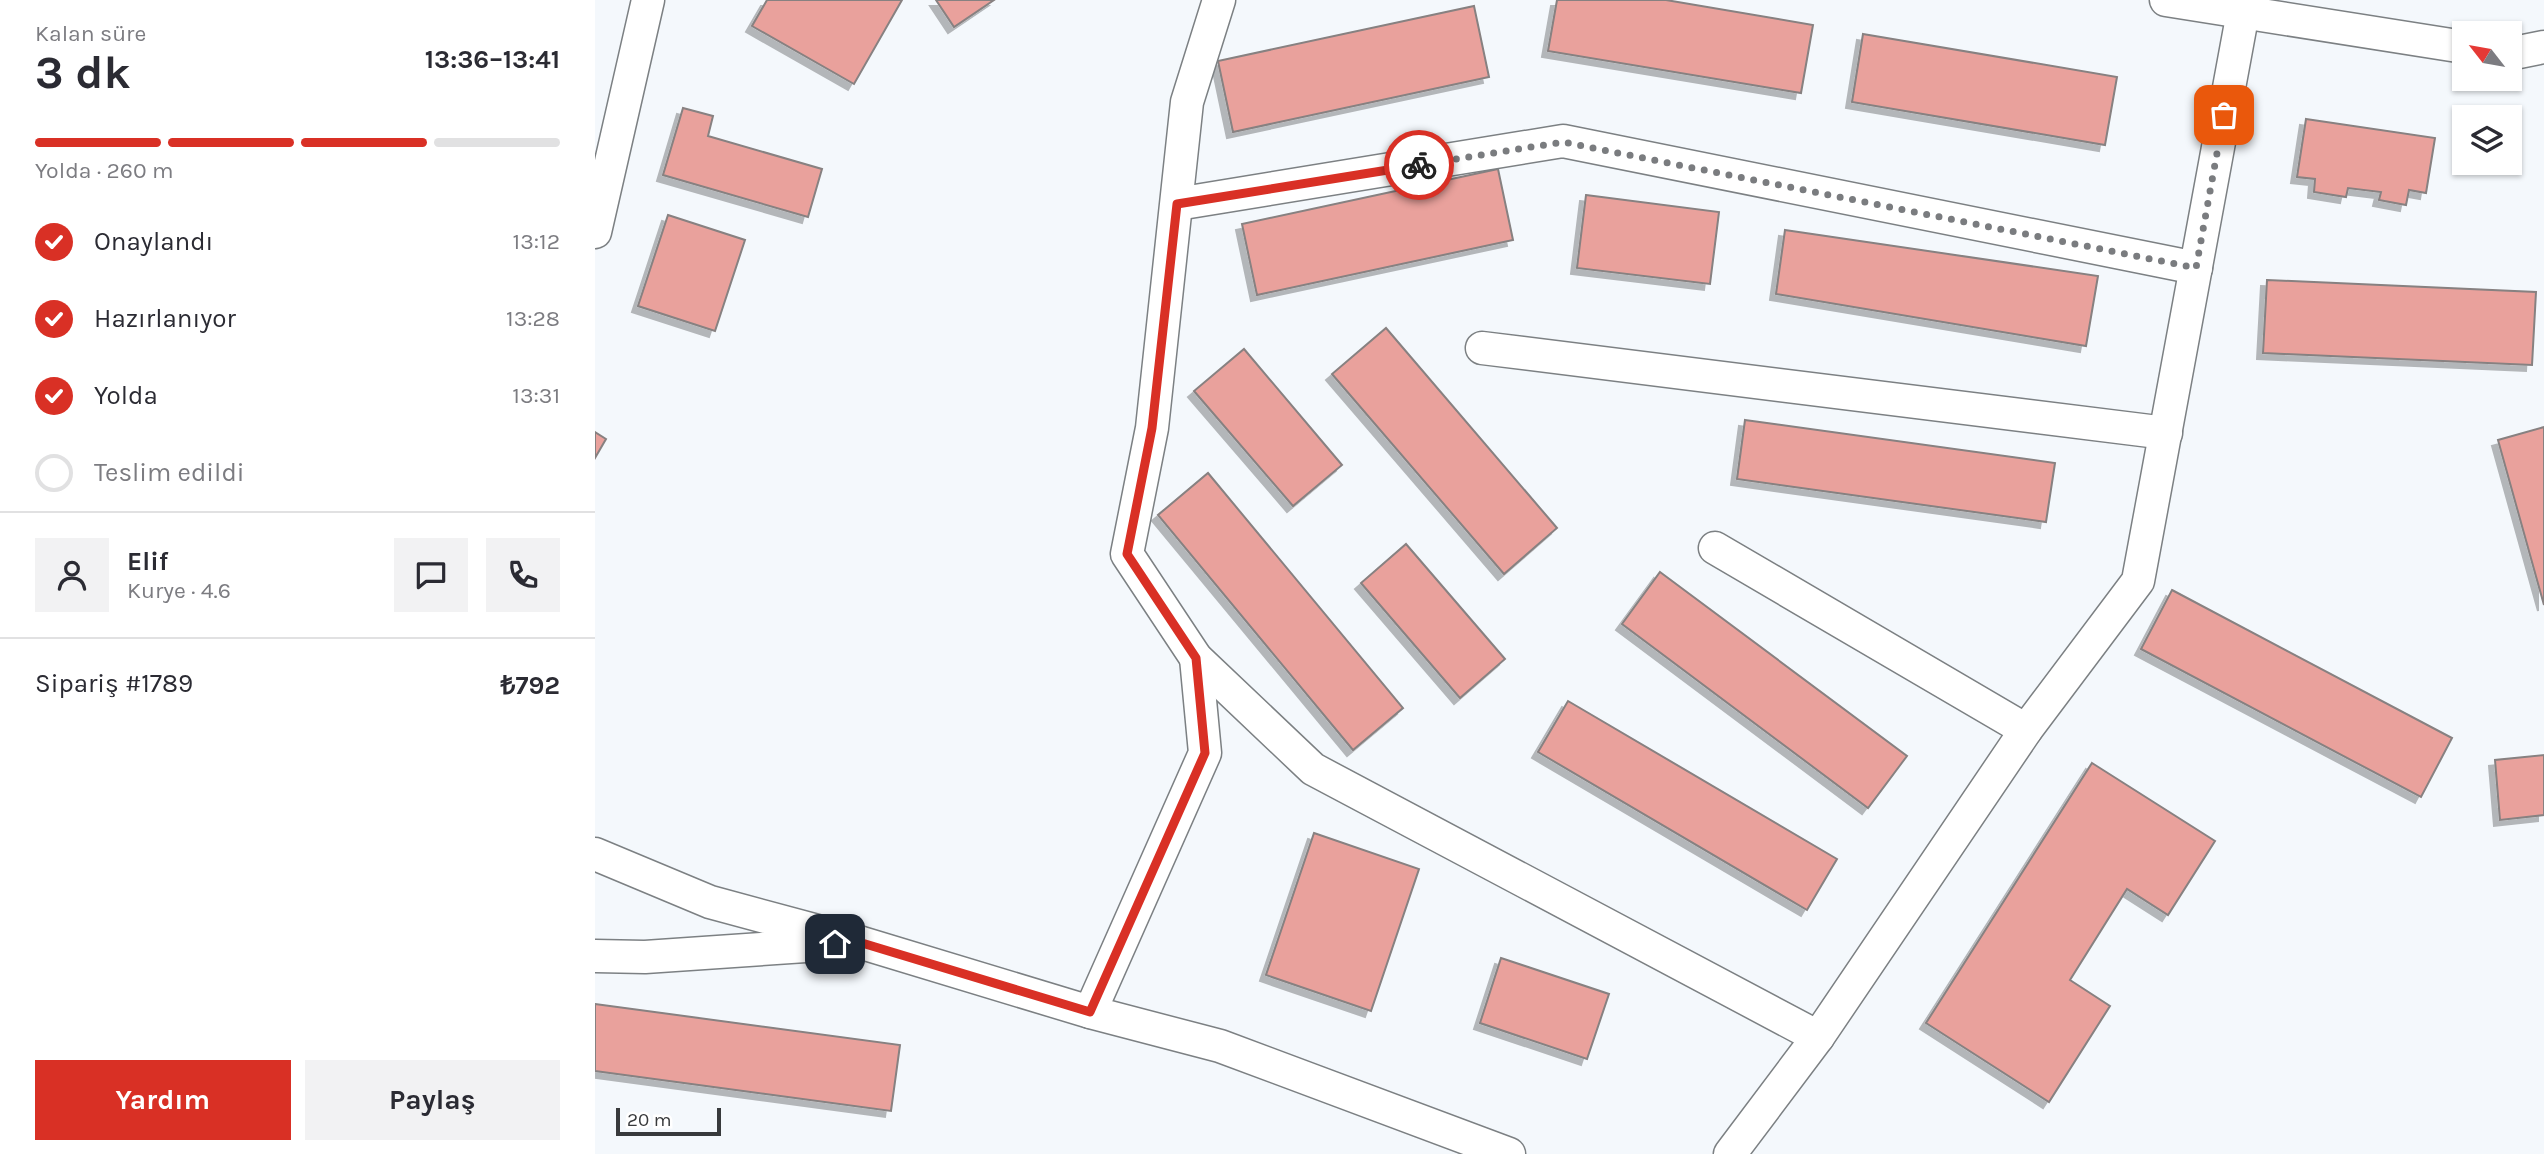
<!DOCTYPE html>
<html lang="tr">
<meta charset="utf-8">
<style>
:root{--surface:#fff;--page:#f2f2f3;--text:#2b2b33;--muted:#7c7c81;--line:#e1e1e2;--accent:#d93025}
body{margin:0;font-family:Karla,sans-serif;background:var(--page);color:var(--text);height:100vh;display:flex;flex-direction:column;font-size:26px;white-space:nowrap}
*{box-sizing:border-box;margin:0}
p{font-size:23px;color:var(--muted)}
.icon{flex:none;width:38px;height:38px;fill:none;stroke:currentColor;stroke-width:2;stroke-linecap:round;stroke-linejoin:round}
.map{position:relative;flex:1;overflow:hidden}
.details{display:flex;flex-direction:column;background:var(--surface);width:595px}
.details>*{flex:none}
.needle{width:46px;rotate:301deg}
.tools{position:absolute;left:1857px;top:21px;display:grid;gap:14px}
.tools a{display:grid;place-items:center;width:70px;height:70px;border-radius:0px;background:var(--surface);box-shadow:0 2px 5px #0004;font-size:35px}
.scale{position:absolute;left:21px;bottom:18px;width:105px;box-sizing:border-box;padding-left:7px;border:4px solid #383a3c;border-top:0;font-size:19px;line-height:24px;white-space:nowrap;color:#383a3c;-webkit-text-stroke:5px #fff;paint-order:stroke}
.pin{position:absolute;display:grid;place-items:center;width:60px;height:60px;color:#fff;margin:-30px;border-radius:14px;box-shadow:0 4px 10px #0006}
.courier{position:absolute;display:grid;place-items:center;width:70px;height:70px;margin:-35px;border:5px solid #d93025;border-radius:50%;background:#fff;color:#222;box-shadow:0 2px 9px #0007}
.summary em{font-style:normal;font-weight:700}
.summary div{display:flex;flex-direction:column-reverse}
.summary{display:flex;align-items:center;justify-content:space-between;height:119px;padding:0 35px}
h1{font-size:46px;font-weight:700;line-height:52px}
.bar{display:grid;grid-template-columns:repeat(4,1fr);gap:10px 7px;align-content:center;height:84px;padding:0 35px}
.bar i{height:9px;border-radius:5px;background:var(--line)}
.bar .selected{background:var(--accent)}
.bar p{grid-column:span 4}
.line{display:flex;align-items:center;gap:18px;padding:0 35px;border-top:2px solid var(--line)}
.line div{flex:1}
.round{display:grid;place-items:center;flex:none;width:74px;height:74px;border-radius:0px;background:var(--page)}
ol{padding:0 35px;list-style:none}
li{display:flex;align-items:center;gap:21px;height:77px}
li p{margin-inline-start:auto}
li .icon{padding:7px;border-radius:50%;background:var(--accent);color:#fff;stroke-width:4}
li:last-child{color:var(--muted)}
li i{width:38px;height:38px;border:4px solid var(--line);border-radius:50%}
.cta{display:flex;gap:14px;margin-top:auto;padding:14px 35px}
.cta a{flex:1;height:80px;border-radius:0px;background:var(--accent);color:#fff;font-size:28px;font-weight:700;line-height:80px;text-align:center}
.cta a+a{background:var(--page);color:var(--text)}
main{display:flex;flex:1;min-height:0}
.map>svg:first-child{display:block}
.building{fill:#e9a19c;stroke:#878181;stroke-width:2;filter:url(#shadow)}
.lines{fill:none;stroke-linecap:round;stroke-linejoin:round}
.minor-casing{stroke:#7c8083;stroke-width:35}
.minor{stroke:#fff;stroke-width:32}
.done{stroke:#7a7c7f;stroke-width:7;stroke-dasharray:0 12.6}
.route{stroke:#d93025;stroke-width:9}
</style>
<main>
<section class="details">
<div class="summary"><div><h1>3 dk</h1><p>Kalan süre</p></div><em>13:36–13:41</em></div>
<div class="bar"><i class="selected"></i><i class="selected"></i><i class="selected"></i><i></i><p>Yolda · 260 m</p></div>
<ol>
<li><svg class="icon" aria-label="check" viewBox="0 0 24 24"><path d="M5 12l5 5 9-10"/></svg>Onaylandı<p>13:12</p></li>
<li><svg class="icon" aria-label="check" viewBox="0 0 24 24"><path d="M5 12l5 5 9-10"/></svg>Hazırlanıyor<p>13:28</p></li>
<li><svg class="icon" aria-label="check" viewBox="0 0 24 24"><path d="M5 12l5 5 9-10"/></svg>Yolda<p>13:31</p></li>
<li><i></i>Teslim edildi</li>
</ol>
<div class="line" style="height:126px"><a class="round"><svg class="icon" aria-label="person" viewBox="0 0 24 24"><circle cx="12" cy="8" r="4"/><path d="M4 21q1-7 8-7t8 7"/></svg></a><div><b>Elif</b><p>Kurye · 4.6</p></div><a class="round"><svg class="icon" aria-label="chat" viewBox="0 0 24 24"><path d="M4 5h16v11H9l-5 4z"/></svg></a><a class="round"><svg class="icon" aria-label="phone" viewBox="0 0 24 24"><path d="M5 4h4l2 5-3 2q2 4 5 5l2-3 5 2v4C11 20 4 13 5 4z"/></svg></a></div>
<div class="line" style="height:91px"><div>Sipariş #1789</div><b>₺792</b></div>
<div class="cta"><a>Yardım</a><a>Paylaş</a></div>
</section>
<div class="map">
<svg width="1949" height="1154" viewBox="0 0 1949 1154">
<defs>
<filter id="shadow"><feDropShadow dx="-6" dy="6" stdDeviation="0" flood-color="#0004"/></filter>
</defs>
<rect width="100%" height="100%" fill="#f4f8fc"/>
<g class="building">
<path d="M172 0H307L259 84 157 26Z"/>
<path d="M341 0H399L359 27Z"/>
<path d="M962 0H1071L1218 25 1206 93 953 51Z"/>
<path d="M879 6 894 77 638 132 623 61Z"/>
<path d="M1268 34 1522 77 1510 145 1257 102Z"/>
<path d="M88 108 118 116 113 136 227 169 213 217 68 175Z"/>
<path d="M1711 119 1840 138 1831 193 1814 190 1811 205 1784 200 1786 192 1753 188 1751 197 1719 192 1720 179 1702 177Z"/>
<path d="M903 169 918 240 662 295 647 224Z"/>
<path d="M991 195 1124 212 1115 284 982 268Z"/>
<path d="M73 215 150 240 120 331 43 306Z"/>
<path d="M1190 230 1503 276 1491 346 1181 294Z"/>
<path d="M1672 280 1941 292 1937 365 1668 353Z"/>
<path d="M791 328 962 528 909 574 737 374Z"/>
<path d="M649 349 747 465 698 506 599 391Z"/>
<path d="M1150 420 1460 463 1451 522 1142 479Z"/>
<path d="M1949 427V605L1903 440Z"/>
<path d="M0 432 11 439 0 458Z"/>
<path d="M613 473 808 708 758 750 563 515Z"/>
<path d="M811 544 910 659 865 698 766 583Z"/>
<path d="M1065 572 1312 756 1273 808 1027 624Z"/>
<path d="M1577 590 1857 738 1826 797 1546 649Z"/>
<path d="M973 701 1242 859 1212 910 943 752Z"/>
<path d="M1949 755V815L1905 820 1900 760Z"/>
<path d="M1497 763 1620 841 1573 915 1532 889 1475 980 1515 1006 1454 1102 1331 1023Z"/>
<path d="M719 833 824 869 776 1011 671 975Z"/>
<path d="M906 958 1014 994 992 1059 885 1023Z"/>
<path d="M0 1004 305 1045 296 1111 0 1071Z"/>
</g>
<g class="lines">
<g class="minor-casing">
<g id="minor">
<path d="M624 0 592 102 557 428 532 554 601 658 718 769 1223 1037"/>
<path d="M1571 0 1869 47"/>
<path d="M1914 54 1949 47"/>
<path d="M582 204 968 141 1601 268"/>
<path d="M0 232 53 0"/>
<path d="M887 348 1571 433"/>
<path d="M1120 548 1431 730"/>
<path d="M0 854 115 902 267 943 495 1012 625 1046 914 1154"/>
<path d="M0 956 50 957 240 944"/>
<path d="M495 1012 610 753 601 658"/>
<path d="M1135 1154 1223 1037 1431 730 1543 581 1648 12"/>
</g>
</g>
<use href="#minor" class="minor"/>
</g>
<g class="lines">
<path class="done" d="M824 165 968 142 1601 268 1629 115"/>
<path class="route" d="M240 944 267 943 495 1012 610 753 601 658 532 554 557 428 582 204 824 165"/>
</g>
</svg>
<div class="tools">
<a><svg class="needle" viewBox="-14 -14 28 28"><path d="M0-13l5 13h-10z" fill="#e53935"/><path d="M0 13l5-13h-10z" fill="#7c7c81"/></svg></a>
<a><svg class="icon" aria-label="layers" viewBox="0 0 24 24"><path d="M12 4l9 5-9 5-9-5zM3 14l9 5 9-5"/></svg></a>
</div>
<div class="scale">20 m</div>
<div class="pin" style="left:1629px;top:115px;background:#ea580c"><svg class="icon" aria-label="bag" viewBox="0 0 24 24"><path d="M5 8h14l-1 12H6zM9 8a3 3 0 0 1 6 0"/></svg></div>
<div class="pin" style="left:240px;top:944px;background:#1f2937"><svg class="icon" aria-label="home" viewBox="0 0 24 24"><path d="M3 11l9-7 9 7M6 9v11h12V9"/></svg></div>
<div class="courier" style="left:824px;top:165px"><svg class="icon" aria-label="bike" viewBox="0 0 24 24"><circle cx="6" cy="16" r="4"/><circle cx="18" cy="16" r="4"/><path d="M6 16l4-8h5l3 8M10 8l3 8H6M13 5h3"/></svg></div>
</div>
</main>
